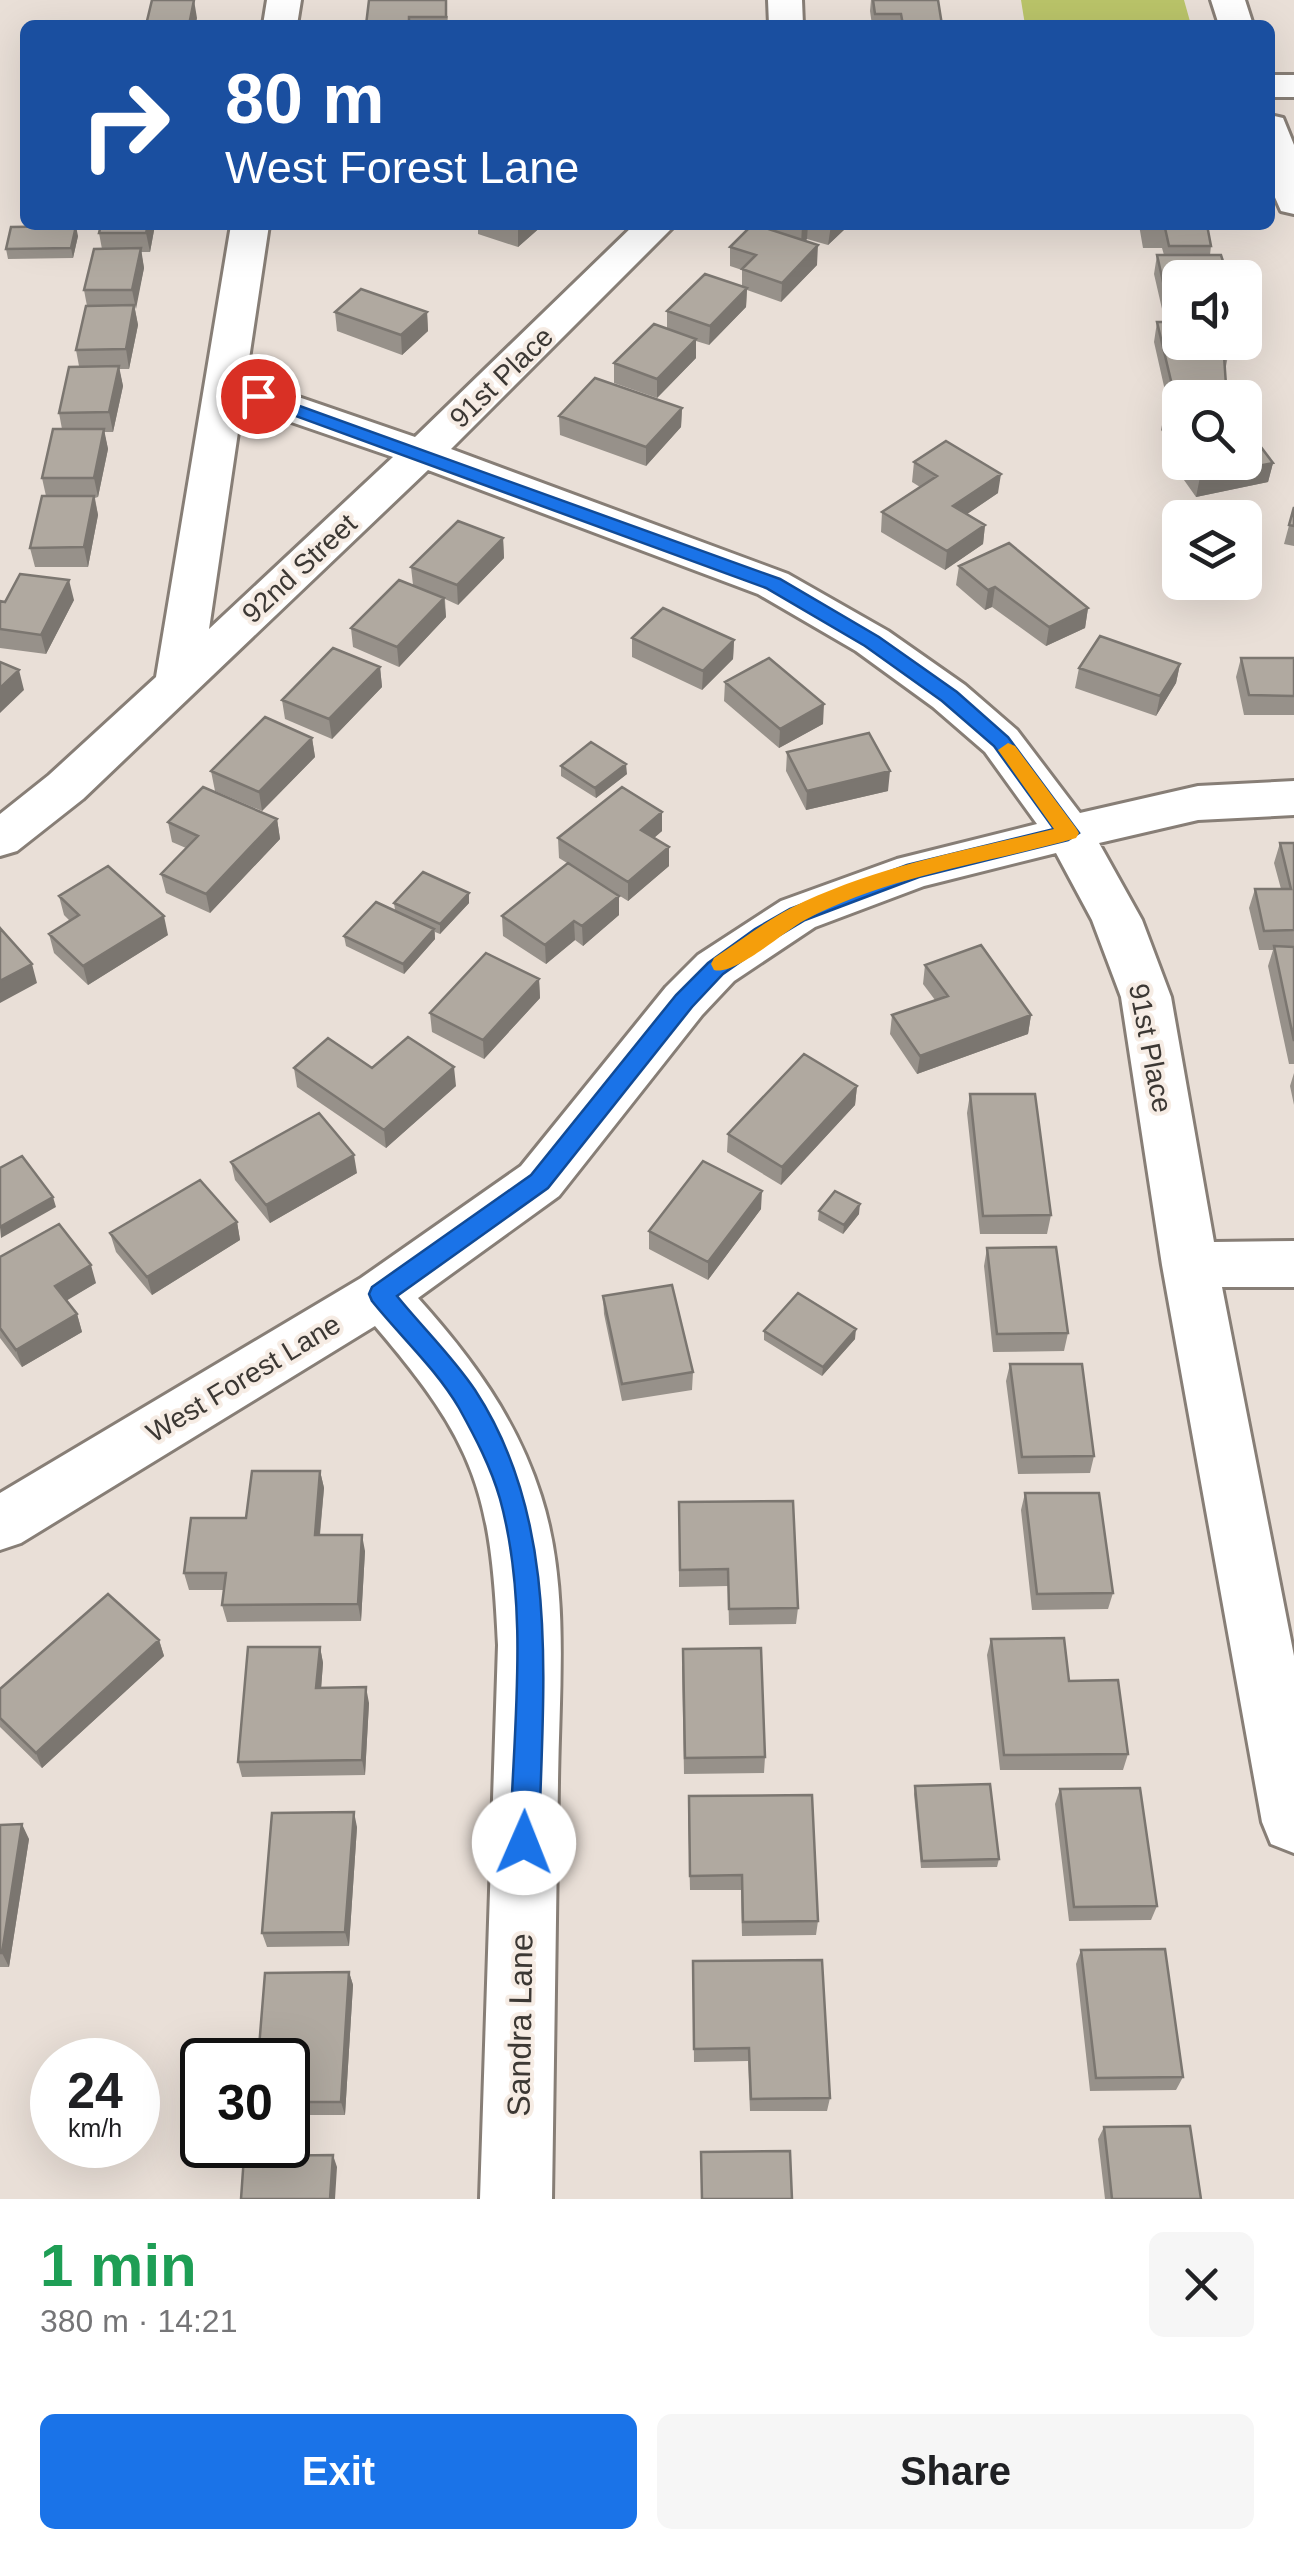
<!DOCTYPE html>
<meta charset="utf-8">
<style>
:root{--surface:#fff;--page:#f6f6f6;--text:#202124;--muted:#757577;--accent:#1a73e8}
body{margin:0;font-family:Arial,sans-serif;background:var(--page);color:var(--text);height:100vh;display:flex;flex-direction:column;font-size:38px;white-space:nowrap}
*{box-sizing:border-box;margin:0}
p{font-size:32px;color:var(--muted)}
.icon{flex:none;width:55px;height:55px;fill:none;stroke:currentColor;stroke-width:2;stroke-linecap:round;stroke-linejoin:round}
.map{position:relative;height:2199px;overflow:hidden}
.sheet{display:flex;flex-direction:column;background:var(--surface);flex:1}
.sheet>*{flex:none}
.hud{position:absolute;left:20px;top:20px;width:1255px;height:210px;border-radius:15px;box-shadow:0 10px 40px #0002;background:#1a4fa0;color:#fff;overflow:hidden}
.tools{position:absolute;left:1162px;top:260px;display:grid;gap:20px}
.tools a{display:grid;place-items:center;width:100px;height:100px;border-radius:15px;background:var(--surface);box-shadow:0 10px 40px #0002;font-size:50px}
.speed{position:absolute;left:30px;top:2038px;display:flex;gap:20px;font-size:50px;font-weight:700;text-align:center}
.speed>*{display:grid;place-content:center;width:130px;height:130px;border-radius:50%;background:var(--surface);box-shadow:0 10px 40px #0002;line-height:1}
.speed small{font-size:25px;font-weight:400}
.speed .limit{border:5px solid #111;border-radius:15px;background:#fff;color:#111}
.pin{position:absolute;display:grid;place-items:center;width:85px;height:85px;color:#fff;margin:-42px;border:5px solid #fff;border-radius:50%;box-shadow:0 2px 10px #0007}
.me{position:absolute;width:110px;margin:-55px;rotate:1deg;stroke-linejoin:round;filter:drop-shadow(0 0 8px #0008)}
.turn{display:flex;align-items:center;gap:35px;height:210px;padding:0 40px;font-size:45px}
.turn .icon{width:130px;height:130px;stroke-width:2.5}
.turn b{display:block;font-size:70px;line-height:85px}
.round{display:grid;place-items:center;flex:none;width:105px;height:105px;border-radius:15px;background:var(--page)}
.headline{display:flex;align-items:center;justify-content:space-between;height:170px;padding:0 40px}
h1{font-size:60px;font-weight:700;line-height:75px;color:#1e9e55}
.cta{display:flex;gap:20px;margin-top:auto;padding:20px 40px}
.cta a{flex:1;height:115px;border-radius:15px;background:var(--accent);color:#fff;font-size:40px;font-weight:700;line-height:115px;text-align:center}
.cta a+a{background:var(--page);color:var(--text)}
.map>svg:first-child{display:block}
.green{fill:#bac469}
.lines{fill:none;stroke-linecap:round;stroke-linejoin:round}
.minor-casing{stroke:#877e76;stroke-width:6}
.minor{fill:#fff;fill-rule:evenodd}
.wall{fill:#97918a}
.shaded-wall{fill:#7b7670}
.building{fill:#b0a9a0;stroke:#7b7670;stroke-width:2.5}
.route{fill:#1a73e8;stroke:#114b97;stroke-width:2.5}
.slow{fill:#f59e0b}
.labels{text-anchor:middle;stroke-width:8;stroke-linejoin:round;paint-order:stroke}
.street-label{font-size:28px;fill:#3c3834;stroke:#f6ece4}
.near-street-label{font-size:32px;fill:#3c3834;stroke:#f6ece4}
</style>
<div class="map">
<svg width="1294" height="2199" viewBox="0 0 1294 2199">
<rect width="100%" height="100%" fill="#e9dfd7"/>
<path class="green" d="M1021,0H1184L1191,25H1025Z"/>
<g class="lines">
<defs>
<path id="minor" d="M267,0H301L297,25H263Z
M768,0H802L803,25H769Z
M1211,0H1245L1253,25H1219Z
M1270,75H1294V97H1270Z
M1270,115L1283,118L1294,145V214L1281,211L1270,186Z
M231,225H269L246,379L415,437L634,225H675L451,449L788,574L888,631L965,685L1017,730L1080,813L1198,786L1294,781V815L1198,820L1099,843L1142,920L1171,997L1214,1242L1294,1241V1287H1222L1294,1656V1853L1271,1844L1262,1822L1162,1265L1121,997L1092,920L1056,853L924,886L815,927L734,981L702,1015L559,1196L418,1298C471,1357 517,1419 541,1496C570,1586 559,1689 558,1782C556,1921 554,2060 552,2199H480L498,1645C491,1492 476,1444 375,1326L21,1543L0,1550V1493L361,1278L521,1166L666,987L698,955L781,901L897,859L1037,824L985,752L933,707L856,651L758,594L428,470L83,799L17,851L0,856V814L49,775L156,677ZM242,405L393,457L209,629Z"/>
</defs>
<use href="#minor" class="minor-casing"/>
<use href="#minor" class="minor"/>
</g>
<path class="wall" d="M369,0L448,16L447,25H366Z
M871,0H938L942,25H872L870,11Z
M101,225H155L150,252H141L144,268L135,309L138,325L129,369H119L123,386L113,432H104L108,449L98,497L95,498L98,515L88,567H35L30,548L46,496L42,478L62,429L59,413L79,366L76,350L87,306L84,290L102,249L99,233Z
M478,225H543L518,247L478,234Z
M759,225H847L846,228L828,245L807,239L805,241L817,265L781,302L747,290L746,307L709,345L696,341V358L657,398L614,383V363L667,328V311L742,286V270L730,266V247Z
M1139,225H1207L1211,246L1210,255L1180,278V342L1230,346L1226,366V385L1224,398H1180V404H1168L1154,342L1157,322H1165L1154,274L1157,255H1164L1162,248H1143Z
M78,236L73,258L8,259L6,249Z
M335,312H427L428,331L402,355L337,331Z
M1180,407V462L1273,463L1268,482L1196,497L1167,456L1170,442L1161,430L1165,410Z
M682,408L681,427L646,466L560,435L559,416Z
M914,462L998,493L967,514L985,525L983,544L945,570L881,532L882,512L920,487L912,482Z
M1294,507V546L1284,544Z
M503,538L504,558L458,605L445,599L446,617L399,667L353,647L351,628L413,585L411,567Z
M959,566L1088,608L1085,628L1046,646L992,607L985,610L956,585Z
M74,600L46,654L0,648V601Z
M632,638L734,640L733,659L702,690L632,657Z
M1241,658H1294V715H1244L1236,677Z
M1180,664L1176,683L1156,716L1075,688L1079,668Z
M380,667L382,687L332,739L285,719L282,700Z
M725,682L823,724L779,748L724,701Z
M312,738L315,757L262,811L215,791L211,771Z
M787,752L888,791L806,810L786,771Z
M561,766L627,774L596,798L561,776Z
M662,812V831L654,838L669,847V866L628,901L559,858L558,838Z
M277,819L280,839L210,913L166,893L161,874L186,848L172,842L168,822Z
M1280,843H1294V1064H1289L1268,966L1273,950H1259L1249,908L1255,889H1281L1274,863Z
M469,893V903L440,934L435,932V939L404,974L346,946L344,936L395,910L394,903Z
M59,896L168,935L88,985L54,953L49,934L70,921L64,915Z
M619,915L583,946L575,940L546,964L503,936L502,916Z
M925,965L1031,1015L1028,1034L917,1074L890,1034L892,1015L935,1000L923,984Z
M539,979L540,998L484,1059L432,1032L430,1013Z
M294,1068H372L456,1086L386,1148L297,1087Z
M1294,1073V1105L1290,1086Z
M857,1086L855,1105L781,1185L727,1152L728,1134Z
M970,1094L1051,1215L1047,1234H980L967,1113Z
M231,1162L357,1173L270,1223L235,1180Z
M761,1209L708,1280L649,1249V1231Z
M819,1211L859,1214L843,1234L818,1220Z
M237,1222L240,1240L152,1295L116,1252L110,1233Z
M987,1248L1068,1333L1064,1351L993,1352L984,1266Z
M0,1257L96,1283L66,1300L77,1314L82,1332L22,1367L0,1338Z
M603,1296L693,1372L692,1390L622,1401L604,1314Z
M764,1331L855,1339L822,1376L764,1340Z
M1010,1364L1094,1456L1090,1473L1018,1474L1006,1381Z
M320,1471L324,1488L320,1535L365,1551L361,1621L227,1622L222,1605L224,1590H189L184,1573L246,1518Z
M1025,1493L1113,1593L1108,1609L1032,1610L1021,1510Z
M679,1502L798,1608L796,1624L729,1625L728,1586L679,1587Z
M991,1639L1069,1681L1128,1754L1123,1770H1000L987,1655Z
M159,1640L164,1656L42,1768L0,1727V1689Z
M320,1647L323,1663L321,1688L369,1703L365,1775L242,1777L238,1762Z
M682,1665L765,1757L764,1773L684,1774Z
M915,1786L999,1859L997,1867L921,1868L914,1794Z
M1060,1789L1157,1906L1151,1920L1069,1921L1055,1804Z
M688,1811L818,1921L816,1935L742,1936L741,1890H690Z
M0,1825L29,1839L9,1967H0Z
M357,1827L349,1946L267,1947L262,1933Z
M1081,1950L1183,2077L1176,2090L1090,2091L1076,1964Z
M693,1961L830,2098L827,2111H750L748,2061L694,2062Z
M349,1972L353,1985L345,2115H288V2060Z
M1104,2127L1201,2199H1105L1098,2139Z"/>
<path class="shaded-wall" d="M194,0L197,18L196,25H189Z
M148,225H155L150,252L146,233Z
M521,225H543L518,247V228Z
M802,225H808L807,239L801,245Z
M831,225H847L846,228L828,245Z
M76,226L78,236L73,258L71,248Z
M818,245L817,265L781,302L782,283Z
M141,248L144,268L136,309L132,290Z
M747,288L746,307L709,345L710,326Z
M134,305L138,325L129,369L126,349Z
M427,312L428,331L402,355L401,335Z
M696,339V358L657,398V379Z
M119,366L123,386L113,432L109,412Z
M682,408L681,427L646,466V447Z
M104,429L108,449L98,497L94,478Z
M1273,463L1268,482L1196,497L1200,477Z
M1001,474L998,493L951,525L953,506Z
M94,496L98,515L88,567L84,547Z
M985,525L983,544L945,570L947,551Z
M503,538L504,558L458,605L457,585Z
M69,580L74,600L46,654L41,635Z
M995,587L992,607L985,610L988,590Z
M444,598L446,617L399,667L397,647Z
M1088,608L1085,628L1046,646L1049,627Z
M734,640L733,659L702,690L703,671Z
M1180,664L1176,683L1156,716L1160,696Z
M380,667L382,687L332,739L329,719Z
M19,670L24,690L0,713V688Z
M824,704L823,724L779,748L780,729Z
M312,738L315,757L262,811L259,792Z
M626,764L627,774L596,798L595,788Z
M890,771L888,791L806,810L807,791Z
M662,812V831L641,849V830Z
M277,819L280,839L210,913L206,894Z
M669,847V866L628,901V882Z
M469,893V903L440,934V924Z
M619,896V915L583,946L582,926Z
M164,916L168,935L88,985L83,966Z
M574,921L575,940L546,964L545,945Z
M434,929L435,939L404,974L403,964Z
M32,964L37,983L0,1003V981Z
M539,979L540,998L484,1059L483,1040Z
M1031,1015L1028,1034L917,1074L920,1056Z
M454,1067L456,1086L386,1148L384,1130Z
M857,1086L855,1105L781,1185L782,1167Z
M354,1155L357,1173L270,1223L266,1205Z
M762,1191L761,1209L708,1280V1262Z
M53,1197L56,1207L1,1238L0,1227Z
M860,1204L859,1214L843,1234L844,1225Z
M237,1222L240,1240L152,1295L147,1277Z
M91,1265L96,1283L61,1304L55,1286Z
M77,1314L82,1332L22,1367L16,1350Z
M856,1329L855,1339L822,1376L823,1367Z
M320,1471L324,1488L318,1552L315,1535Z
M362,1535L365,1551L361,1621L358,1604Z
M159,1640L164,1656L42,1768L36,1753Z
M320,1647L323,1663L320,1703L316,1688Z
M366,1687L369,1703L365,1775L362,1760Z
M354,1812L357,1827L349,1946L345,1932Z
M22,1824L29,1839L9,1967L2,1953Z
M349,1972L353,1985L345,2115L341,2102Z
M333,2155L337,2167L335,2199H330Z"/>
<path class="building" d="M152,0H194L189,25H146Z
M369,0H446V17H409V25H366Z
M873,0H938L942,25H903L901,14H875Z
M101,225H148L146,233H99Z
M752,225H756L818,245L782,283L742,269L756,255L730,247Z
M1146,225H1207L1211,246H1169L1165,228H1147Z
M76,226L71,248L6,249L11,227Z
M141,248L132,290H84L94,249Z
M1157,255H1221L1228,277L1180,278V313H1170Z
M705,274L747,288L710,326L667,311Z
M361,289L427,312L401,335L335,312Z
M134,305L126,349L76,350L86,306Z
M1157,322H1180V342H1229L1230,346L1217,347L1219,356H1224L1226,385H1172Z
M654,324L696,339L657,379L614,363Z
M119,366L109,412L59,413L69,367Z
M595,378L682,408L646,447L559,416Z
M1180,407V431L1165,410Z
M1245,426L1273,463L1200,477L1189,462H1245Z
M53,429H104L94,478H42Z
M1180,434V449L1171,436Z
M946,441L1001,474L953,506L985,525L947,551L882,512L937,476L914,462Z
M42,496H94L84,547L30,548Z
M1294,507V526L1289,525Z
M458,521L503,538L457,585L411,567Z
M1009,543L1088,608L1049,627L995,587L988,590L959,566Z
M20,574L69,580L41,635L0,629V601L5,602Z
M399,580L444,598L397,647L351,628Z
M663,608L734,640L703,671L632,638Z
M1100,636L1180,664L1160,696L1079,668Z
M333,648L380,667L329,719L282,700Z
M769,658L824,704L780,729L725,682Z
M1241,658H1294V696L1249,695Z
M0,662L19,670L0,688Z
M265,717L312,738L259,792L211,771Z
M869,733L890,771L807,791L787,752Z
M591,742L626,764L595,788L561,766Z
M203,787L277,819L206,894L161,874L198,836L168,822Z
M622,787L662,812L641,830L669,847L628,882L558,838Z
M1280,843H1294V930L1264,931L1255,889H1291Z
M568,863L619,896L582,926L574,921L545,945L502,916Z
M108,866L164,916L83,966L49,934L79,915L59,896Z
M423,872L469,893L440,924L394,903Z
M376,902L434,929L403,964L344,936Z
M0,928L32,964L0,981Z
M981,945L1031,1015L920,1056L892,1015L948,996L925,965Z
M1274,946L1294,947V1041Z
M486,953L539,979L483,1040L430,1013Z
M408,1037L454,1067L384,1130L294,1068L328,1038L372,1068Z
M804,1054L857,1086L782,1167L728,1134Z
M970,1094H1035L1051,1215L983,1216Z
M319,1113L354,1155L266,1205L231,1162Z
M22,1156L53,1197L0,1227V1168Z
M703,1161L762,1191L708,1262L649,1231Z
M200,1180L237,1222L147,1277L110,1233Z
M835,1191L860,1204L844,1225L819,1211Z
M59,1224L91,1265L55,1286L77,1314L16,1350L0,1328V1257Z
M1056,1247L1068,1333L997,1334L987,1248Z
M672,1285L693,1372L622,1384L603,1296Z
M798,1293L856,1329L823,1367L764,1331Z
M1010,1364H1082L1094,1456L1022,1457Z
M252,1471H320L315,1535H362L358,1604L222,1605L226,1573H184L191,1518H246Z
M1025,1493H1099L1113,1593L1037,1594Z
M793,1501L798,1608L729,1609L728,1569L680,1570L679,1502Z
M108,1594L159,1640L36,1753L0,1718V1689Z
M1064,1638L1069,1681L1118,1680L1128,1754L1004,1755L991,1639Z
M248,1647H320L316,1688L366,1687L362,1760L238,1762Z
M761,1648L765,1757L685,1758L683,1649Z
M990,1784L999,1859L922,1861L915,1786Z
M1140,1788L1157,1906L1074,1907L1060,1789Z
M812,1795L818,1921L743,1922L742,1875L690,1876L689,1796Z
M354,1812L345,1932L262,1933L272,1813Z
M22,1824L2,1953H0V1825Z
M1165,1949L1183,2077L1096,2078L1081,1950Z
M822,1960L830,2098L751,2099L749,2048L694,2049L693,1961Z
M349,1972L341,2102H288V2060H258L265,1973Z
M1190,2126L1201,2199H1112L1104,2127Z
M790,2151L792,2199H702L701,2152Z
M333,2155L330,2199H241L244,2156Z"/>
<path class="route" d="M258,391L780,579L879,637L957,692L1008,737L1079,833L1068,840L919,877L805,920L770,941L723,974L692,1007L548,1188L397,1296C422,1327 453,1357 475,1390C563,1524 542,1690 539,1843L534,1852L524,1856L515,1852L510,1843C513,1731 530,1608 500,1499C491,1467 475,1437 459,1408C437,1370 400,1336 372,1301L369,1294L372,1287L531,1175L676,995L708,963L755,929L790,909L907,865L1054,829L994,746L942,701L865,646L766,588L252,400V393Z"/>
<path class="slow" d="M1008,743L1015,746L1076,828L1079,833L1076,838C986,864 889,875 805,920C784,931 735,976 714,970L711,964L714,958C739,942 764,922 791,908C872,867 967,850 1054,829L998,750Z"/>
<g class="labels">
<g class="street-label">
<text transform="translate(501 377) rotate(-44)" y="10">91st Place</text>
<text transform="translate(299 568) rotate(-43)" y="10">92nd Street</text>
<text transform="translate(1151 1048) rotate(79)" y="10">91st Place</text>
<text transform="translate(243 1378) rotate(-31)" y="10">West Forest Lane</text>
</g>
<g class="near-street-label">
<text transform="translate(520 2025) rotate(-89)" y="11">Sandra Lane</text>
</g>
</g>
</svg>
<div class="tools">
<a><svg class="icon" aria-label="sound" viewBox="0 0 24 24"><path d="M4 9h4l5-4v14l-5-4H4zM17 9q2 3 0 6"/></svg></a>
<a><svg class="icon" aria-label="search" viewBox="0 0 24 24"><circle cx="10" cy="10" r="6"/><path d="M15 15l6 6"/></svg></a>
<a><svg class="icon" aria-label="layers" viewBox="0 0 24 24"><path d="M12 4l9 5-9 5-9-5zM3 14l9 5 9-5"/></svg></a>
</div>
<div class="speed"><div>24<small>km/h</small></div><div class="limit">30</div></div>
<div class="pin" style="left:258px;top:396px;background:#d93025"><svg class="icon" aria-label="arrive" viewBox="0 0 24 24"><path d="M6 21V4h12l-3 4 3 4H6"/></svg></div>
<svg class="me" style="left:524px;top:1843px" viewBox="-20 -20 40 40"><circle r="19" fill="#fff"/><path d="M0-13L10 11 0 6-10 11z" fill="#1a73e8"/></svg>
<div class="hud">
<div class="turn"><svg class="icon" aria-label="right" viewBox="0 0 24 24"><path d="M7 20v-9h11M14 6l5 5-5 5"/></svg><div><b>80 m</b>West Forest Lane</div></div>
</div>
</div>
<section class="sheet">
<div class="headline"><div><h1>1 min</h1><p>380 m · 14:21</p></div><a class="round"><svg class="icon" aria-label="close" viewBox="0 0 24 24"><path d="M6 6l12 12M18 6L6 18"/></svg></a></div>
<div class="cta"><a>Exit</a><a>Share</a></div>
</section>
